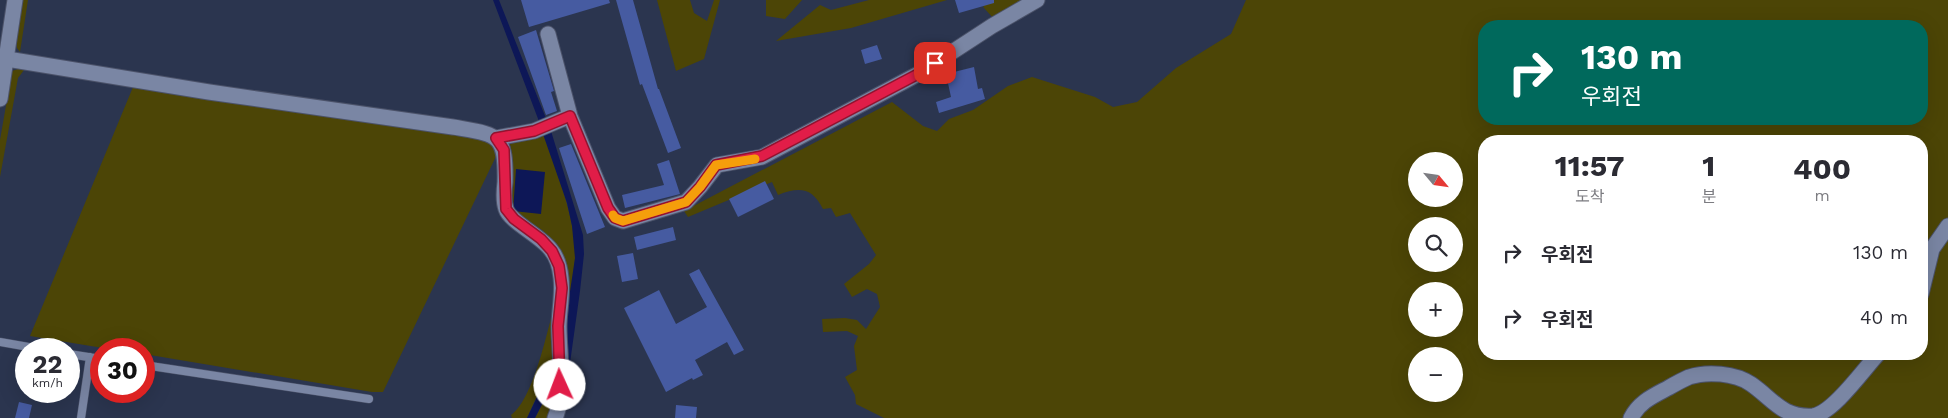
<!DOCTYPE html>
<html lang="ko">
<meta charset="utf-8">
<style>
:root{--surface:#fff;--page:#f7f7f7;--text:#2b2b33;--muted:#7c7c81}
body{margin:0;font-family:"Work Sans","Noto Sans KR",sans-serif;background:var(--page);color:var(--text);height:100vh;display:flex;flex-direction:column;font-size:19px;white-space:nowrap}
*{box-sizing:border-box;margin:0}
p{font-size:16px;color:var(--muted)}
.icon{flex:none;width:28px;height:28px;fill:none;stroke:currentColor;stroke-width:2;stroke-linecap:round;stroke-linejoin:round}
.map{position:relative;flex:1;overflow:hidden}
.sheet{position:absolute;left:1478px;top:135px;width:450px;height:225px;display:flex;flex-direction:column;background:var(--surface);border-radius:20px;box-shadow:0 5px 20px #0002}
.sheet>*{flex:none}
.banner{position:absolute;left:1478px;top:20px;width:450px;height:105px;border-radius:20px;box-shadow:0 5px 20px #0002;background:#00695c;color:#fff;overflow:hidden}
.needle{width:32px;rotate:119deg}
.tools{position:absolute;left:1408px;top:152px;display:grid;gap:10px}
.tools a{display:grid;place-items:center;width:55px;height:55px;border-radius:50%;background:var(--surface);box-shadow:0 5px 20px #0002;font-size:25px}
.speed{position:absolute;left:15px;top:338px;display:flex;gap:10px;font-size:25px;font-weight:700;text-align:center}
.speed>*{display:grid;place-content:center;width:65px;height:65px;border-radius:50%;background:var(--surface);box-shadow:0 5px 20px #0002;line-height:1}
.speed small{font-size:12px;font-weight:400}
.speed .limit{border:8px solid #d22;background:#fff;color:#111}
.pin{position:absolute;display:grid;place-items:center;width:42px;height:42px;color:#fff;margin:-21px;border-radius:10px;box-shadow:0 2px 8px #0006}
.me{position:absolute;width:55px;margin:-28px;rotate:358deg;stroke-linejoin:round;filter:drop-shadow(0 0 4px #0008)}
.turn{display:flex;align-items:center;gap:18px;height:105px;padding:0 20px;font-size:22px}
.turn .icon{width:65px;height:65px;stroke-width:2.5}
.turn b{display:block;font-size:35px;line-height:42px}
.eta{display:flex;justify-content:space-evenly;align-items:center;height:85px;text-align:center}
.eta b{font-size:30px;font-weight:700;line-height:35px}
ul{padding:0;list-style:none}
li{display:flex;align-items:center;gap:15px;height:65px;padding:0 20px}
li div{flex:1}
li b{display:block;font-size:19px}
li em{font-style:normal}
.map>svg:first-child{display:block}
.green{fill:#4c4506;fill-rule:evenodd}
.water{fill:#0d1757}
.building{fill:#465ba1}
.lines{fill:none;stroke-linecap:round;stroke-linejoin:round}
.lane-casing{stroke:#4b5269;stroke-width:9}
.street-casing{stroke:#4b5269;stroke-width:17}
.secondary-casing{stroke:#4b5269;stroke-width:17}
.lane{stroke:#7a86a4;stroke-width:8}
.street{stroke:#7a86a4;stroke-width:15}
.secondary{stroke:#7a86a4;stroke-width:15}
.route-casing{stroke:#92132f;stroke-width:12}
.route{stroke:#e11d48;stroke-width:9}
.slow{stroke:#f59e0b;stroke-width:9}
</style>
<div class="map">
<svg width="1948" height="418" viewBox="0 0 1948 418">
<rect width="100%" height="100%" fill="#2b354f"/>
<path class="green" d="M22,0H28L20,52L17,48L16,43Z
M657,0H690L694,13L707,21L714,0H720L704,59L676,71Z
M766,0H802L785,19L766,16Z
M869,0H947L851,28L776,41L820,5L831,10Z
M981,0H1028L994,19L984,8Z
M1246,0H1948V221L1921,284V141H1484V354H1874L1813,414L1771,399L1705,371L1628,418H884L856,404L855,395L845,377L857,370L854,346L858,336L847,331L823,332L822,319L845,318L857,320L866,329L880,307L877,294L867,289L852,297L844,284L869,264L876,255L850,213L836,217L831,208L823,209C812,187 799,187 778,195L772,182L688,217L684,211L892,102L923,126L937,131L949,119L973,110L1008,86L1032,77L1095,97L1113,107L1137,102L1176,68L1231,34ZM1484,26H1921V119H1484ZM1416,161H1454V199H1416ZM1416,226H1454V264H1416ZM1416,291H1454V329H1416ZM1416,356H1454V394H1416Z
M27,66L18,78L0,177V140L12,71Z
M133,87L481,135L500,148L383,392H372L144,354V349H109L30,336Z
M543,134C555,167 578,225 575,259C573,282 568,305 564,327L560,254L550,238L542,230L510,209L512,153L510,144Z
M1948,231V418H1818L1882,354H1921V304L1930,268Z
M559,289L555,356L527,418H512L511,415C536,397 549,320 559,289Z
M556,377L552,418H535Z
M1690,380L1738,381L1794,418H1640V409Z"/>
<path class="water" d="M493,0H499L547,121L540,124Z
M551,131L583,235L584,254L580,291L570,363L567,368L556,377L535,418H527L562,345L575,258L572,226L567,203L543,134Z
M516,169L545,172L541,214L513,211Z"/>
<path class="building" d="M521,0H609L610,3L529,27Z
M616,0H633L658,89H659L681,148L668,153L642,84L640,85Z
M955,0H994V3L959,13Z
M536,30L554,91L551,92L557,111L546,115L518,37Z
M877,45L882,59L865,64L861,50Z
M974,67L978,89L982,88L985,99L939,113L936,102L951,97L946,74Z
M571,144L605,227L587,234L559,148Z
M669,160L680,194L625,208L622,195L664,185L657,164Z
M765,181L774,199L738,217L729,199Z
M673,227L676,240L637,250L634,237Z
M633,253L638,279L622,282L617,256Z
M699,269L744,350L734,355L727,342L695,360L703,375L693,380L692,378L666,392L624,308L659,290L676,324L707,307L689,274Z
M19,402L32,405L29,418H15Z
M676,405L697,407L696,418H675Z"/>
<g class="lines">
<defs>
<path id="lane" d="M0,342L40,349
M69,354L101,359
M144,365L369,399
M81,418L90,357"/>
<path id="street" d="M548,34L570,116L608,208L615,218L623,221L686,202L700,187L717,165L762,157L920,73L992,26L1037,0
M7,59L209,92L453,127C498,135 506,133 505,182C504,190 503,201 506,209C510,222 541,236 551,250C557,257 560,268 561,278C563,295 559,311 559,327C559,354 566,394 555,418
M496,138L534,131L570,116
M1921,294L1932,249L1948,226
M1631,418C1639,402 1653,396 1668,388C1675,384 1682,380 1689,377C1707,371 1735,373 1751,384C1773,399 1782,418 1813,416C1833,413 1864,369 1878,354"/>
<path id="secondary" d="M0,99L15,0"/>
</defs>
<use href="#lane" class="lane-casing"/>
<use href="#street" class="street-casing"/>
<use href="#secondary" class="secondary-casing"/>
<use href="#lane" class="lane"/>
<use href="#street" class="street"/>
<use href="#secondary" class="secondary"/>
</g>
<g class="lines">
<defs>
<path id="route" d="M560,385L558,326L562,288L559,266L552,251L541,239L514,219L506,209L504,150L496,138L534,131L570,116L608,208L615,218L623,221L686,202L700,187L716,165L762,156L920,73L935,63"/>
</defs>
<use href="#route" class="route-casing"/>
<use href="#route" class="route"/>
<path class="slow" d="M613,215L615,218L623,221L686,202L700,187L716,165L755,159"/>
</g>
</svg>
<div class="tools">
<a><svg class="needle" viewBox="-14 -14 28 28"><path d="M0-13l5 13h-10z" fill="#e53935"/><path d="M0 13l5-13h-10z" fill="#7c7c81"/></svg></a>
<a><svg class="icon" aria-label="search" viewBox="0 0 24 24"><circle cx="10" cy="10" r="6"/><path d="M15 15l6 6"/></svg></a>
<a>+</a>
<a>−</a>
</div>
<div class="speed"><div>22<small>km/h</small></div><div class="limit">30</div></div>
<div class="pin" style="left:935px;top:63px;background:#d93025"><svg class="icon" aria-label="arrive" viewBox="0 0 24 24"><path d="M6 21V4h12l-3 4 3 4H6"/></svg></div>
<svg class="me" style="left:560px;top:385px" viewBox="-20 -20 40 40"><circle r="19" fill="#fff"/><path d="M0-13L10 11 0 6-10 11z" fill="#e11d48"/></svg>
<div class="banner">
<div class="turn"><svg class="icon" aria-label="right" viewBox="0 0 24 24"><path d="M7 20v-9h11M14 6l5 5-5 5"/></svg><div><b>130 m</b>우회전</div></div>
</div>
<section class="sheet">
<div class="eta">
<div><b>11:57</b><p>도착</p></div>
<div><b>1</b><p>분</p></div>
<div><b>400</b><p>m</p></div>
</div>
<ul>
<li><svg class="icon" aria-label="right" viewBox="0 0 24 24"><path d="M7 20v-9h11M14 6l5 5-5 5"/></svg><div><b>우회전</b></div><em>130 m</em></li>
<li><svg class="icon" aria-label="right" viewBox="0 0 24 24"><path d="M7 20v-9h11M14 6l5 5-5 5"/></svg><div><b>우회전</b></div><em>40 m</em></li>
</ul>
</section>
</div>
